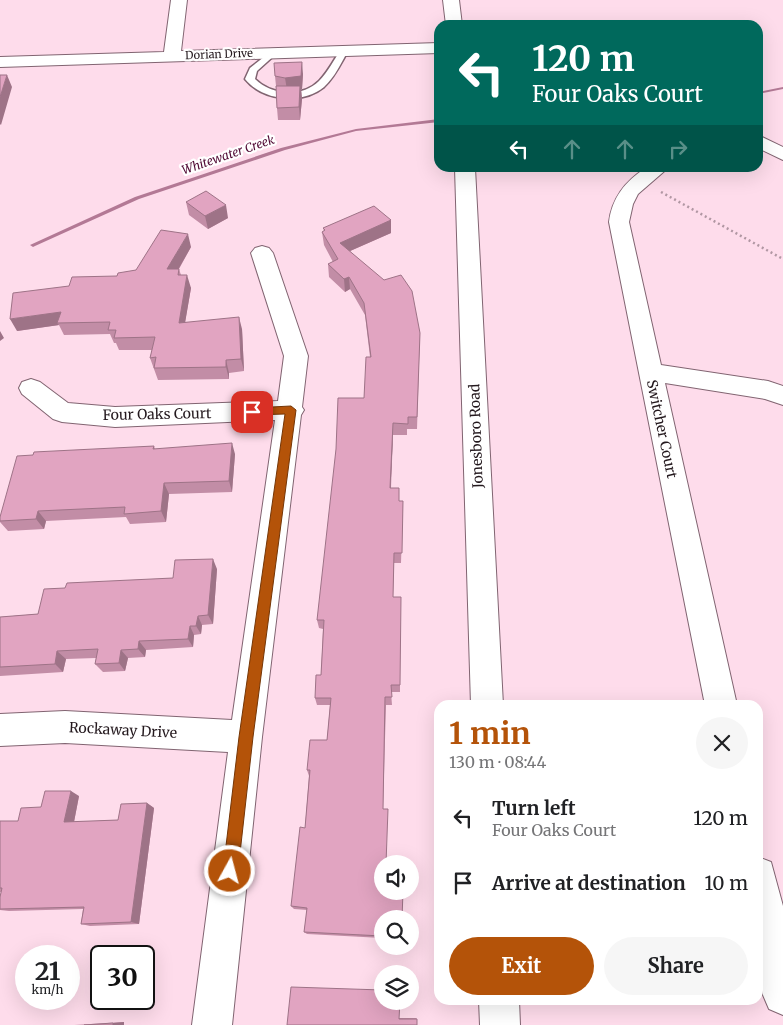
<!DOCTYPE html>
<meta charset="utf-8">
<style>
:root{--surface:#fff;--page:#f6f6f6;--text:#202124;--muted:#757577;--accent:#b45309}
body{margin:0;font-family:Merriweather,serif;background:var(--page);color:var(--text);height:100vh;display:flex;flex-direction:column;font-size:19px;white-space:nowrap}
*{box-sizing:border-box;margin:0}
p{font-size:16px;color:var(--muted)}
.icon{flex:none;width:28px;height:28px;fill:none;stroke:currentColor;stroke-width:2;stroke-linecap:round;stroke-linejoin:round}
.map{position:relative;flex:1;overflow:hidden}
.side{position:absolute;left:434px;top:700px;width:329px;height:305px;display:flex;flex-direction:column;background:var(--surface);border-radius:15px;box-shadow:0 5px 20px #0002}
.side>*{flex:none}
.guide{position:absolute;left:434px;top:20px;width:329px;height:152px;border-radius:15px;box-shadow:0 5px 20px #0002;background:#00695c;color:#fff;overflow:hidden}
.controls{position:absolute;left:374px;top:855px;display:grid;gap:10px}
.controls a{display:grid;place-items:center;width:45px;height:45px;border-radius:50%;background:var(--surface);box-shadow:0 5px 20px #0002;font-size:25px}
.speed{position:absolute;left:15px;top:945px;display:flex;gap:10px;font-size:25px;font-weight:700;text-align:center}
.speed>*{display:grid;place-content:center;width:65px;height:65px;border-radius:50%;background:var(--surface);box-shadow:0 5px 20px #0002;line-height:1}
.speed small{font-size:12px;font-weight:400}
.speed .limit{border:2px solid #111;border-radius:8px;background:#fff;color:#111}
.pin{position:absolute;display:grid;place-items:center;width:42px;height:42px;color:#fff;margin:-21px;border-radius:10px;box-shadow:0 2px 8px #0006}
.me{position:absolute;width:55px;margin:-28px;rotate:7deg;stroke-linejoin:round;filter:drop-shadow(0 0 4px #0008)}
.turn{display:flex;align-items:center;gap:18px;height:105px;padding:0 15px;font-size:22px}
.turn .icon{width:65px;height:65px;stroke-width:2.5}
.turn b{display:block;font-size:35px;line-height:42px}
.lanes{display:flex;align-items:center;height:48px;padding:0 15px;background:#0003;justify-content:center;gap:25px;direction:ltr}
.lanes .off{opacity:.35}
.round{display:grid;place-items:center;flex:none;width:52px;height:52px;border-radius:26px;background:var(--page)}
.summary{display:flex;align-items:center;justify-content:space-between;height:85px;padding:0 15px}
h1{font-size:30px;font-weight:700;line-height:38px;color:var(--accent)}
.cta{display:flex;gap:10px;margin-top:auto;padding:10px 15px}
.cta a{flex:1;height:58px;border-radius:30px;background:var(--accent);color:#fff;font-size:20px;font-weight:700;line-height:58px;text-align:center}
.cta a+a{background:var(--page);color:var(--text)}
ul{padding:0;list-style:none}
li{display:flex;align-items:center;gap:15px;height:65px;padding:0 15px}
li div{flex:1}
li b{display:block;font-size:19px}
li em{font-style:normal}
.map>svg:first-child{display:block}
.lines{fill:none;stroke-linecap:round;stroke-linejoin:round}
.stream{fill:#b37995;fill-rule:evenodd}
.service-casing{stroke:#816471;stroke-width:3}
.minor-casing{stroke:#816471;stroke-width:2}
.path{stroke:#b197a3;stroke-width:2.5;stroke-dasharray:2 3;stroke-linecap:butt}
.service{fill:#fff;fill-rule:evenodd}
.minor{fill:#fff;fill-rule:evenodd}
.wall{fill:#c28da6}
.shaded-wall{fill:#9e7387}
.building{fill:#e1a4c1;stroke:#9e7387}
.route{fill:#b45309;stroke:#753606}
.labels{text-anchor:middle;stroke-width:4.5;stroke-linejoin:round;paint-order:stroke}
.far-street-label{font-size:11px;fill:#24191e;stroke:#fff}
.far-water-label{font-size:12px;font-style:italic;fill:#4f0833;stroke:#fff}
.street-label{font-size:14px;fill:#24191e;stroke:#fff}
</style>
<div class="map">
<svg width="783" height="1025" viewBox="0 0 783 1025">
<rect width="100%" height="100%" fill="#fedceb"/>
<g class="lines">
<path class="stream" d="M783,87V89L758,94V92Z
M439,119V122L356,131L285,150L139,199L35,246L33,247L30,245L135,197L281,148L356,129Z"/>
<defs>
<path id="service" d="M341,49L348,51C341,63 335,77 324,87C302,105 263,101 245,79L250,68L273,50L277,53L257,71L255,79C271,95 302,98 319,81C328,72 334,60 341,49Z"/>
<path id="minor" d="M171,0H187L181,51L439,43V53L0,67V57L164,52Z
M443,0H459L462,25H446Z
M758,135L783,147V160L758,148Z
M455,168H475L503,705H471Z
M646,168H668L638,194L633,204L629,222L661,365L768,381L783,386V405L765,399L665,383L737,705H705L609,222C612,198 625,181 646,168Z
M262,246L269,248L273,253L308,356L302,407L304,410L301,415L262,737L232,1025H192L228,752L65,743L0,746V714L65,711L232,720L275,420L115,427L62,422L53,419L22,394L19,388L22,382L31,379L40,382L68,403L115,407L278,401L284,356L251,253L255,248Z
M758,857L771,862L783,906V1015L769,1009L763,995L758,965Z
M479,1000H519L520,1025H480Z"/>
</defs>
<use href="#service" class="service-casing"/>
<use href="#minor" class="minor-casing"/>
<path class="path" d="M661,192L783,259"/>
<use href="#service" class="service"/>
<use href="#minor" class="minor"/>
</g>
<path class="wall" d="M303,74L302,89H301L302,99L300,120H278L277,108L276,86L275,76Z
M186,202L228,218L208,229L189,215Z
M391,220V233L350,251L420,333L417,429H407V435H393L391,488L399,501H403L401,563H394L393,597L400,685V692H391L392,705H386L383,809L382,938L307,934L304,932L307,910L294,909L291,906L305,828L309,776L307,770L327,740L330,705H317L315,698L321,675L323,629L319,628L317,620L364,398L370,357L365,315L350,289L345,292L329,277L328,264L333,262L324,245L322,232L324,231L323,228Z
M191,247L179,269L181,275L191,288L185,322L242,329L244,371L229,373V379L158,380L150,358L152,350H119L116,343H114L110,334L64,335L59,325L17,331L69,286L117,276L136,270Z
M154,446L155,449L235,454L232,492L169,494L166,522L130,524L126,517L46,521L44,529L8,531L0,522V517L33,455Z
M217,569L213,624L202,625L201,634L194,635L193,647L146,650L145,657L128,658L125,671L103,672L95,664L96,658L66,659L63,672L0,676V617L38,614L65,588L173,578Z
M79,796L74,822L118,820L147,803L154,808L139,924L90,926L81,924L83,909L9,911L0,910V897L1,892H0V821H18L41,807Z
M399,1018H416L417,1019L287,1025Z
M124,1022V1025H74Z"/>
<path class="shaded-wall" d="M302,62L303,74L302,89H301L302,99L300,120L299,107L287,90L285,78Z
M7,75L12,87L1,125L0,124V97Z
M226,205L228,218L208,229L205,216Z
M391,220V233L341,255L340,243Z
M188,234L191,247L171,282L167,269Z
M187,275L191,288L183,335L179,323Z
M349,277L350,289L345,292L344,279Z
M61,312L57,323L59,325L17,331L10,319Z
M239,317L242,329L244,371L241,359Z
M0,331L4,338L0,341Z
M226,360L229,373V379L226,367Z
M393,423V435L390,499V488Z
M232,443L235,454L232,492L229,481Z
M164,483L169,494L166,522L161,511Z
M38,511L46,521L44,529L36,519Z
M213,559L217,569L213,624L208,615Z
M198,616L202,625L201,634L196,626Z
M190,626L194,635L193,647L188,639Z
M139,641L146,650L145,657L138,649Z
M121,650L128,658L125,671L119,663Z
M57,651L66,659L63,672L55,664Z
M71,791L79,796L73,827L64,822Z
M147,803L154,808L139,924L131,922Z
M124,1022V1025H113V1023Z"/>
<path class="building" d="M302,62L301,76L285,78L275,76L274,63Z
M0,75H7L0,97Z
M276,86H300L299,107L277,108Z
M206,191L226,205L205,216L186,202Z
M374,206L391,220L340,243L384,280L401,275L412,291L420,333L417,417H408V424L393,423L390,488H399V501H403L402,553H394L393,597H401L400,685H391L392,697H385L383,809H388L386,864H382V891H403L402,919H382V936L304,932L307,908L291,906L300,827L305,828L310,770H307L310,740H327L331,698H315L316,675H321L324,620H317L336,449L338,398H364L366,357H371L364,303L349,277L344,279L328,264L338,259L322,232L325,230L323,228Z
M161,230L188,234L167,269H179L178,275H187L179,323L239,317L241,359L226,360V367L154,368L156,357L150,358L155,337L114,338L116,330H108L110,322L57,323L61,312L10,319L13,293L69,286L72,277L117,276L118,273L136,270Z
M232,443L229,481L164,483L161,511L124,514L125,507L38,511L36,519L0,521V517L17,456L33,455L34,452L154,446L153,449Z
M213,559L208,615L198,616L196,626H190L188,639L139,641L138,649L121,650L119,663L95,664L98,649L57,651L55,664L0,667V617L38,614L44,589L65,588L67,583L173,578L175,560Z
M45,791H71L64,822L118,820L121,804L147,803L131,922L81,924L84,907L0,909V897L2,888H0V821H18L21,808L41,807Z
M291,987L382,990V1001H400L399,1019H417V1025H287Z
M113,1023V1025H84Z"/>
<path class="route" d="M291,406L296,410L253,737L238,871L235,877L230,879L225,877L223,871L239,737L285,414L252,415L246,412L252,408Z"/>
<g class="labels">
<g class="far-street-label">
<text transform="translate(219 54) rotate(-2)" y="4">Dorian Drive</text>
</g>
<g class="far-water-label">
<text transform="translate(228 155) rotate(-19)" y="4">Whitewater Creek</text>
</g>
<g class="street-label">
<text transform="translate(157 414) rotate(-1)" y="5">Four Oaks Court</text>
<text transform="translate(662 429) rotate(78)" y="5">Switcher Court</text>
<text transform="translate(476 436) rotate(-92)" y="5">Jonesboro Road</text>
<text transform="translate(123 730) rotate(3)" y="5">Rockaway Drive</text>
</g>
</g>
</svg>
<div class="controls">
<a><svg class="icon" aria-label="sound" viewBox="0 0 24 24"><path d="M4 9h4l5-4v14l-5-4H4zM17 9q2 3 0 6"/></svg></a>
<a><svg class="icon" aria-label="search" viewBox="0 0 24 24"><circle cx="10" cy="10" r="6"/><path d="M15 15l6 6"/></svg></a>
<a><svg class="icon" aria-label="layers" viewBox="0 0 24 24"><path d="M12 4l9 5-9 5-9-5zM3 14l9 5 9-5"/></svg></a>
</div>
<div class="speed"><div>21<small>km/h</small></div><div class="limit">30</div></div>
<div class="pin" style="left:252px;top:412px;background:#d93025"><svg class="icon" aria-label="arrive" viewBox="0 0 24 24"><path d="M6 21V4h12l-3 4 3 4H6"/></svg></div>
<svg class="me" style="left:230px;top:871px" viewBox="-20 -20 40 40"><circle r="17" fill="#b45309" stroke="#fff" stroke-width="3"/><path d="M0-11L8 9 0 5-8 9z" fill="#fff"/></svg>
<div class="guide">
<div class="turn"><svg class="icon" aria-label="left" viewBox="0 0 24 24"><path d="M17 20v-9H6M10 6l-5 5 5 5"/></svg><div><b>120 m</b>Four Oaks Court</div></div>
<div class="lanes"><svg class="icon" aria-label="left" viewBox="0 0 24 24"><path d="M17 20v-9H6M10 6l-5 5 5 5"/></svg><svg class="icon off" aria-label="ahead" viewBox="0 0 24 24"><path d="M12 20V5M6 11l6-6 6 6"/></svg><svg class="icon off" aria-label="ahead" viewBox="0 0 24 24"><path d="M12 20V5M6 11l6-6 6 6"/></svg><svg class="icon off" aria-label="right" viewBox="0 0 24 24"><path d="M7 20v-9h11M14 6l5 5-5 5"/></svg></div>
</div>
<section class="side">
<div class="summary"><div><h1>1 min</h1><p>130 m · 08:44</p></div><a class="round"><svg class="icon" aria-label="close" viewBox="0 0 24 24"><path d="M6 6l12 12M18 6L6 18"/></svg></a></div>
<ul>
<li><svg class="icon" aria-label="left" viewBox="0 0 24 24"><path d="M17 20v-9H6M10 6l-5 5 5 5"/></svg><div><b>Turn left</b><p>Four Oaks Court</p></div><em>120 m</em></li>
<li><svg class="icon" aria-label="arrive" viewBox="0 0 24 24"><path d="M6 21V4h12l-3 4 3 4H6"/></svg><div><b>Arrive at destination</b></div><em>10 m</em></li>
</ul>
<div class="cta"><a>Exit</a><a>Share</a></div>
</section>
</div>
